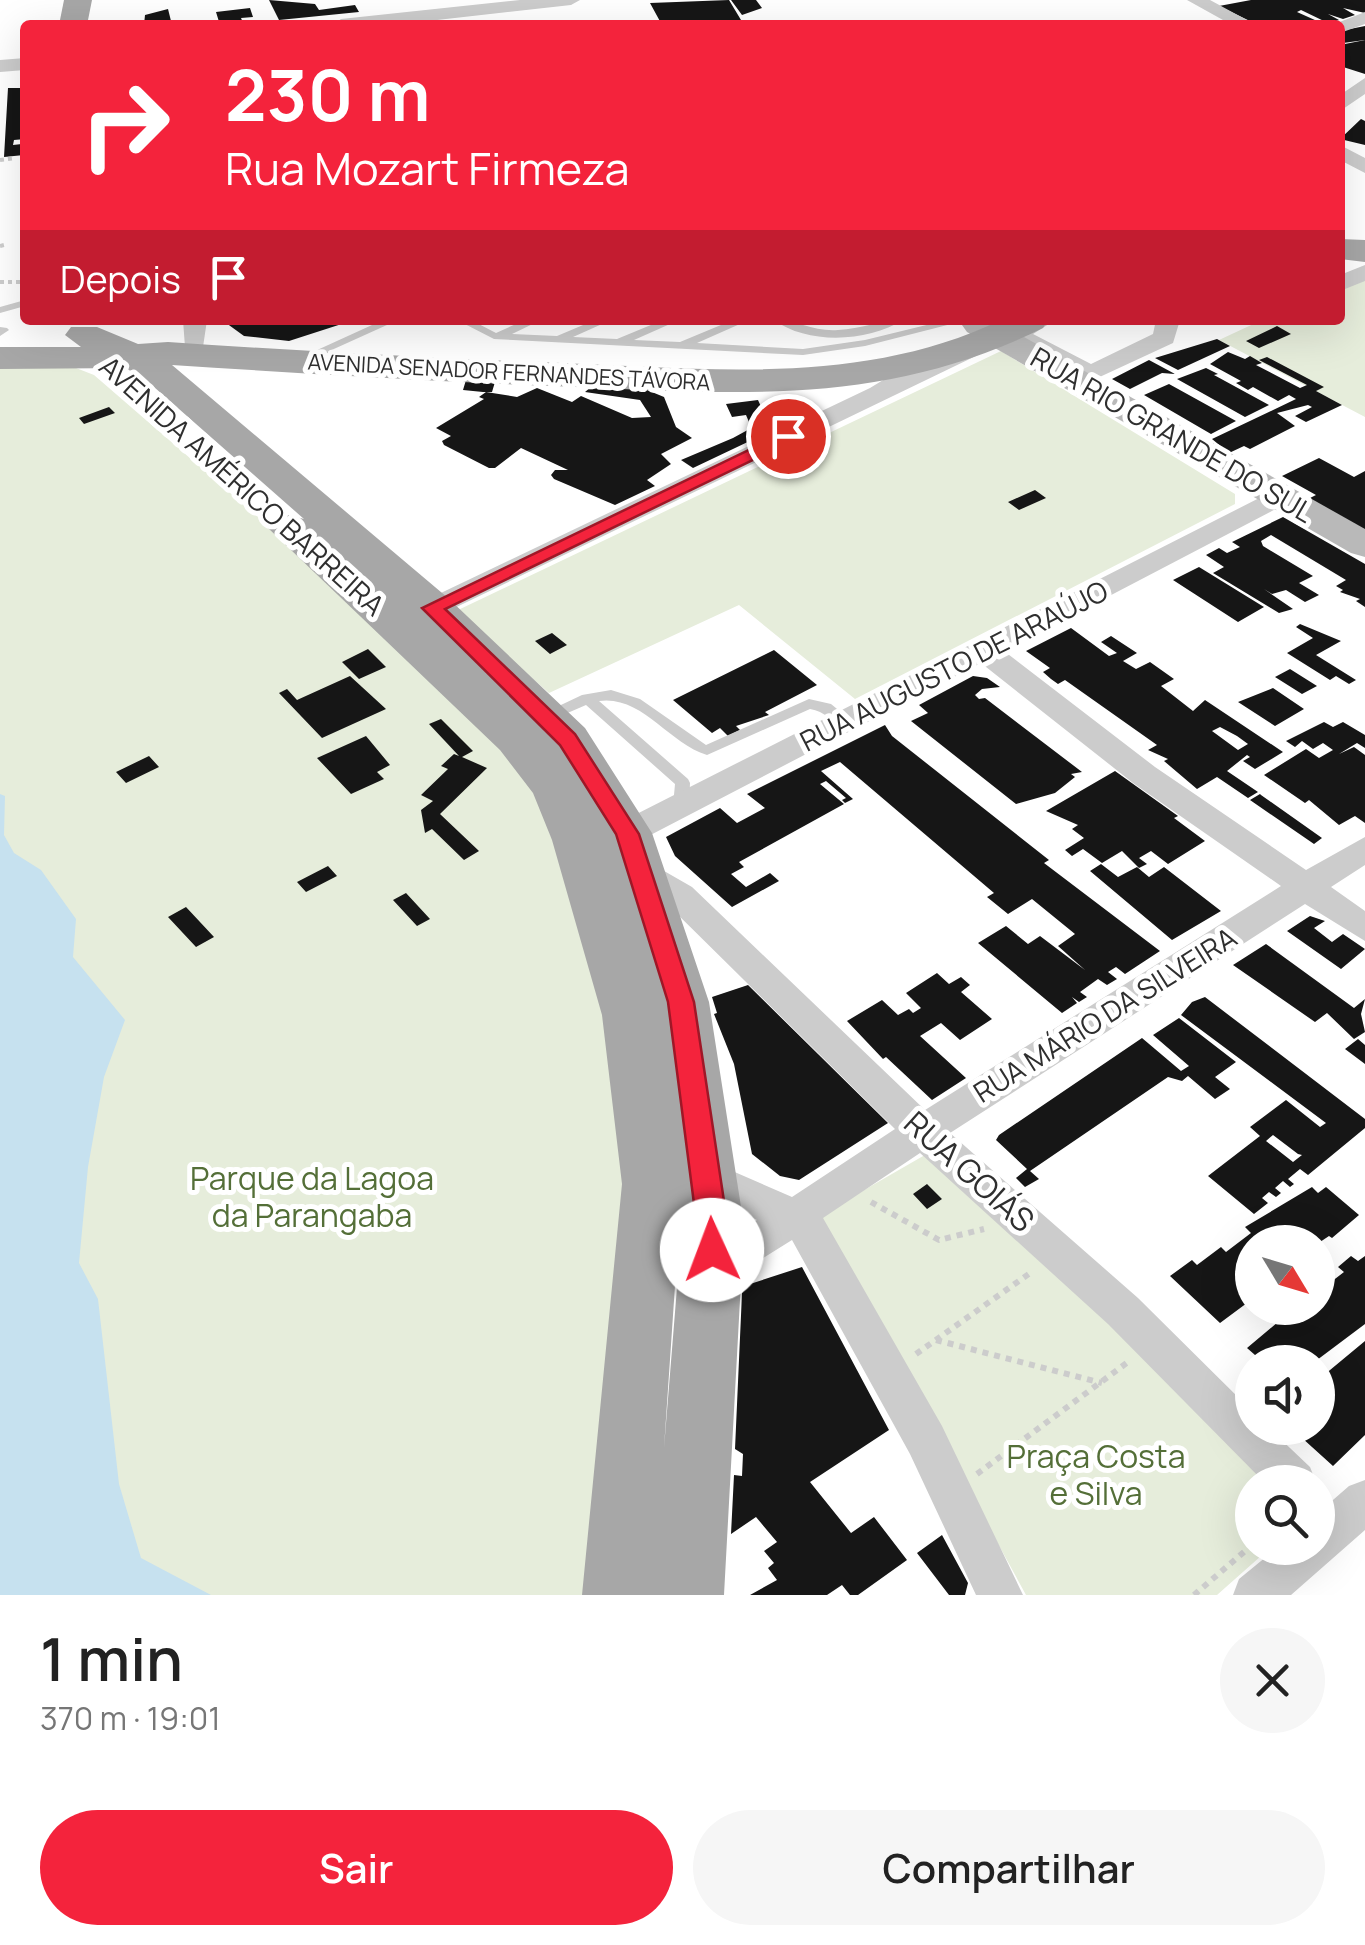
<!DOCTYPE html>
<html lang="pt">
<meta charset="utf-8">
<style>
:root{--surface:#fff;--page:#f6f6f6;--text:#222;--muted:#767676;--accent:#f4233c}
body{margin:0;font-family:Manrope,sans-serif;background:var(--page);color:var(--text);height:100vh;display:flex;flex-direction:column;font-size:38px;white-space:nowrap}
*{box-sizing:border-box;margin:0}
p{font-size:32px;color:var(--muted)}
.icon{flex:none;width:55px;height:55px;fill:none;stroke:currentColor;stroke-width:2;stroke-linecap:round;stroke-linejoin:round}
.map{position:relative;height:1595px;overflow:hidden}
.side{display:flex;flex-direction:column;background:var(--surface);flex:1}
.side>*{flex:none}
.hud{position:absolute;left:20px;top:20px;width:1325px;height:305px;border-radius:10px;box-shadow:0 10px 40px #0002;background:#f4233c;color:#fff;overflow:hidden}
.needle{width:65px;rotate:128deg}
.fabs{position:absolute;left:1235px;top:1225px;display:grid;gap:20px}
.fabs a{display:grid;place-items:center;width:100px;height:100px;border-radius:50%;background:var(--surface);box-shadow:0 10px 40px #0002;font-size:50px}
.pin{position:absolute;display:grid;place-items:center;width:85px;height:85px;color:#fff;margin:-42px;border:5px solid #fff;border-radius:50%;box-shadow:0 2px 10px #0007}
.me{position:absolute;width:110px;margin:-55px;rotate:358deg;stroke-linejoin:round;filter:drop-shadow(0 0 8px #0008)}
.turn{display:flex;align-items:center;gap:35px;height:210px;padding:0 40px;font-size:45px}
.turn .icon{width:130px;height:130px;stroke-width:2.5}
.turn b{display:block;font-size:70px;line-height:85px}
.then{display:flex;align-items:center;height:95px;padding:0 40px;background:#0003;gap:20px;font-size:38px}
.round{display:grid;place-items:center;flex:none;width:105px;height:105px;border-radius:52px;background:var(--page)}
.head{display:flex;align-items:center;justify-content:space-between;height:170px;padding:0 40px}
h1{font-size:60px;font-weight:600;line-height:75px}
.action{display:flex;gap:20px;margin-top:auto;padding:20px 40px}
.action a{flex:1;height:115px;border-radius:60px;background:var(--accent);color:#fff;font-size:40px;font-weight:600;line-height:115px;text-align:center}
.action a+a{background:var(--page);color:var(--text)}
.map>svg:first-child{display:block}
.green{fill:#e6eddb}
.water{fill:#c6e1ef}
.building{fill:#161616;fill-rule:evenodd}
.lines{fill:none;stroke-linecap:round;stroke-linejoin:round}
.path-far1{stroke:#ccc;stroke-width:4;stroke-dasharray:4 4;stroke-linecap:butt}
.path{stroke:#ccc;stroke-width:6;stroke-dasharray:6 6;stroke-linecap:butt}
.lane{fill:#ccc;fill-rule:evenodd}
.street{fill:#ccc;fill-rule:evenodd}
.secondary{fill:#b9b9b9;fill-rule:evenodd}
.primary{fill:#a7a7a7;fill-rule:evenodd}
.route{fill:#f4233c;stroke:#9f1727;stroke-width:2.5}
.labels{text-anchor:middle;stroke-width:10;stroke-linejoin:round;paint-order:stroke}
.far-street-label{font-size:22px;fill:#2f2f2f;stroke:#fff}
.street-label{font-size:28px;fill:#2f2f2f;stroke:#fff}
.near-street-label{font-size:32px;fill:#2f2f2f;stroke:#fff}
.near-park-label{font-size:32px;fill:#546f38;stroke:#fff}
</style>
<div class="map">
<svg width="1365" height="1595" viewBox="0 0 1365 1595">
<rect width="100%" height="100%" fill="#fff"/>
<path class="green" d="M1365,272V417L1219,340L1262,320H1340V284Z
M1001,351L1235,494V504L855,699L739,605L549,693L456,611Z
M0,365L76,368L94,375L393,634L540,786L550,835L570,866L607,1020L627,1174L589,1595H0Z
M937,1148L1271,1482H1252V1548H1270L1217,1595H1026L819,1216Z"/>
<path class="water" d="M0,794L5,796L4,835L14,853L41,870L76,919L73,957L125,1020L104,1077L88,1167L79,1263L98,1299L119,1484L141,1558L211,1595H0Z"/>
<path class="building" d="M269,0L315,4L319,10L355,5L359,12L279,20Z
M729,0L744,25H662L650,3Z
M731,0H756L762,8L742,15Z
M1251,0H1365V13L1343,8L1355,15L1343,19L1328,14L1339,20L1328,23L1301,10L1297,12L1326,25L1295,21L1287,23L1290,25H1258L1219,6Z
M250,8L253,17L241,18L244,25H220L216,12Z
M168,9L172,25H144L145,15Z
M1365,26V74L1340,66V45L1365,40L1343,43L1340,31Z
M8,88H25V139L14,140L13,145L22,144L24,155L4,157Z
M1361,119L1365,121V145L1340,139Z
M222,320H354L289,341L244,336Z
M1277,326L1291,334L1259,348L1246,341Z
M1217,339L1230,346L1178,370L1155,358Z
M1228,352L1245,359L1250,356L1262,363L1256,365L1300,388L1307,385L1259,360L1267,357L1324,387L1316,391L1342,405L1306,422L1295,416L1312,407L1308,405L1277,413L1295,426L1250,449L1244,446L1229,453L1212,439L1296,399L1289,395L1278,401L1253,387L1248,390L1236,383L1241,381L1210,364Z
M1149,360L1175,374L1162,373L1130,389L1112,379Z
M1206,368L1218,374L1214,375L1269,405L1245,417L1177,379Z
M466,380L495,382L492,392H483L463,390Z
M1169,384L1236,421L1211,434L1144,395Z
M591,387L647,390L664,397L676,427L692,438L661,454L671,464L647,480L655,486L615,505L554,479L551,475L555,470H568L521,448L495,468H489L444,445L442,441L451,436L436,428L484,399L479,397L486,392L517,397L537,388L572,402L581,396L632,418L651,417L640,400L585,392Z
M793,398L798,408L794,412L778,414L768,402Z
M758,400L767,420L749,422L746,415L732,417L726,404Z
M109,407L115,413L84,424L79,418Z
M754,422L769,432L693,468L681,460L733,438L755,426Z
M1319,458L1354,477L1365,471V532L1308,499L1316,495L1282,476Z
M1035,490L1046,498L1019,510L1008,502Z
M1283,517L1365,564V607L1356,601L1360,599L1340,592L1343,590L1336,586L1346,580L1271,535L1261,541L1263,546L1313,576L1299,583L1319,595L1305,602L1286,590L1272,594L1264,589L1293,609L1279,613L1213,573L1224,567L1206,555L1219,548L1227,553L1240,547L1232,542Z
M1199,567L1264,607L1238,622L1173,580Z
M1300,624L1341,641L1316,655L1356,680L1349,684L1336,676L1330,680L1287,653L1313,638L1296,627Z
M1071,628L1109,656L1117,653L1101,642L1111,636L1137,653L1123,661L1136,669L1150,662L1174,679L1161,686L1193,711L1205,700L1283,752L1255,769L1243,761L1250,757L1247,755L1227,771L1258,792L1248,798L1217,777L1197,789L1164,761L1168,759L1148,750L1157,745L1065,680L1058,684L1051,679L1043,672L1050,668L1026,651ZM1220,727L1237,736L1248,744L1238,750L1212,731Z
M552,633L567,645L550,654L535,641Z
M368,649L386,667L359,679L342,662Z
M774,650L817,685L765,712L769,715L736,726L740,730L728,736L720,728L712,733L673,700Z
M1290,669L1317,686L1302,694L1275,677Z
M350,676L386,709L322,738L279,693L287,689L297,700Z
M973,676L987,678L1000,687L982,689L975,695L979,699L985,698L1082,772L1071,774L1075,777L1055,793L1016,804L911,721L928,713L919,705Z
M1273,688L1304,709L1275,726L1238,702Z
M441,719L473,751L462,757L487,768L440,814L479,851L464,860L432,829L425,833L421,810L433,801L421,795L448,769L441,766L454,754L459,756L429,724Z
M1324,722L1333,727L1343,722L1365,735V748L1357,743L1339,754L1354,747L1365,755V823L1355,816L1339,825L1309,800L1305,803L1264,775L1306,749L1319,758L1333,750L1323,743L1313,749L1302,741L1295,747L1286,741Z
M885,725L892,736L1049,860L1044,863L1160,951L1125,974L1116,967L1108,972L1117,979L1107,985L1098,979L1080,992L1087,997L1079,1002L1072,997L1077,1003L1062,1013L978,943L1006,926L1028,944L1040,936L1085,970L1058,946L1075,934L1032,899L1008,914L987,897L994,893L840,762L821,771L853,799L845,803L842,800L846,798L826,781L820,784L844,804L739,862L744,867L731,874L746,887L770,873L779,881L732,907L675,856L666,837L720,808L737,823L765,808L747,794Z
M366,736L390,765L377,772L384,779L351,794L317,758Z
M149,756L159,767L126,783L116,772Z
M1115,771L1178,816L1174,818L1205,841L1168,864L1151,851L1139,858L1147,864L1139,868L1122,851L1102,863L1083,849L1072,856L1065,850L1084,838L1072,829L1078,825L1046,811Z
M1260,794L1261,795L1322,838L1314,844L1250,800Z
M1101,864L1118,877L1137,867L1149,877L1164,867L1221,911L1172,940L1090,871Z
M328,866L337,876L306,892L297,882Z
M406,893L430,919L417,926L393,900Z
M186,907L214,937L196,947L168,917Z
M1310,916L1325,921L1314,928L1332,942L1343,934L1365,949L1341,969L1287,931Z
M1266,944L1354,1008L1365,999L1361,1014L1365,1032L1354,1039L1327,1013L1315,1022L1233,965Z
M937,973L949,984L961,977L970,985L961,992L992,1019L960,1040L941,1023L920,1036L966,1078L932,1100L886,1057L883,1059L847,1021L882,1000L898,1015L909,1009L913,1013L921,1008L906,993Z
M748,985L888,1123L799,1180L780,1176L752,1154L734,1064L714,1014L717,1013L712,997Z
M1205,997L1365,1119V1128L1308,1175L1300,1169L1288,1179L1294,1184L1290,1187L1283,1181L1275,1188L1281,1193L1276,1197L1269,1192L1262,1198L1268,1203L1254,1214L1208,1176L1260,1136L1250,1127L1286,1100L1320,1127L1326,1123L1181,1015L1192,1002ZM1273,1135L1298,1154L1302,1155L1293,1162L1266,1141Z
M1179,1018L1236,1062L1215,1077L1230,1089L1215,1099L1188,1076L1182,1081L1168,1077L1030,1171L1039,1179L1025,1187L1016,1178L1027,1169L996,1140L999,1135L1142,1038L1181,1071L1189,1066L1153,1035Z
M1358,1039L1365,1045V1064L1345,1049Z
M927,1184L942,1199L927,1209L913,1194Z
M1312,1187L1318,1193L1326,1187L1359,1215L1332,1238L1329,1236L1320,1242H1284L1288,1239L1282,1234L1277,1242H1252L1251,1300L1220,1323L1170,1276L1192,1260L1197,1265L1221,1247L1226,1252L1251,1233L1245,1227Z
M1351,1256L1358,1261L1365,1256V1324L1317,1360L1320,1362H1263L1247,1348L1278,1322L1272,1317L1284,1308L1292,1311L1318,1308V1292L1344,1272L1338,1267Z
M802,1267L889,1430L810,1482L851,1533L874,1517L907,1560L858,1595H850L842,1585L827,1595H750L777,1580L768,1568L774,1563L764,1551L777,1542L756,1517L731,1534L734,1475L742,1476L743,1454L735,1449L742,1293L747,1285Z
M1365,1341V1435L1333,1466L1291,1428H1318V1380Z
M942,1535L968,1583L965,1595H949L917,1553Z"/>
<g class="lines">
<path class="path-far1" d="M0,160L15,158
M0,246L4,245
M0,282H25"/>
<path class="path" d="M871,1202L939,1240L984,1229
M936,1340L1102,1383
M916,1354L1033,1271
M977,1474L1128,1362
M1194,1595L1252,1545"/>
<path class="lane" d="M25,300V306L0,313V307Z
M383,320H398L325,353L321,354L315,351Z
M457,320H471L496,333L525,320H541L512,334L557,336L595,320H611L573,337L617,339L663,320H679L634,340L680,342L733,320H749L697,343L803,349L865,340L947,320H967L865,346L803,355L494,339Z
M774,320C796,320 815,332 838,330C861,329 880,320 903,320C868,342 808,345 774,320Z
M0,327L7,328L9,330L0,336Z
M611,690L640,699L706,745L809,699L831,704L853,722L846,727C832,723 825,711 810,709L707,755C668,743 642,695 599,701L688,779L690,783L689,806L681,811L673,806L675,784L586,705L549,721L542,716L544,713L582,695Z"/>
<path class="street" d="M520,0H580L571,5L393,25H332L341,19Z
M1187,0H1210L1256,25H1232Z
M1365,12V24L1340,33V25H1332Z
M25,58V70L0,72V60Z
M1365,78V94L1340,111V95Z
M1340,145L1365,158V173L1340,160Z
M1365,265V281L1340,291V275Z
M183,320H207L203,347H185Z
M1024,320H1055L1033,334L1091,364L1153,334L1156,320H1180L1173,343L1091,381L1009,341L1006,332Z
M973,341L985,348L982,353L442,614L432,617L417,608L422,602L870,388L893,374L901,362L910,360L921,365Z
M1279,488L1289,490L1293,496L1289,502L1004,651L1155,767L1306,870L1365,837V865L1331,887L1365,911V941L1305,904L950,1133L1138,1298L1252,1411V1428H1269L1310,1467L1316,1482H1264L1108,1324L920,1153L823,1218L942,1426L1023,1595H976L910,1454L792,1240L709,1292L695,1286L689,1274L695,1262L757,1220L693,1187L687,1176L693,1165L707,1160L792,1197L895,1129L668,905L626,876L621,868L626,860L638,856L692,887L925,1110L1281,886L1133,783L981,663L639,841H615L610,833L615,825Z
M1365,1480V1530L1291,1595H1233L1239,1579L1277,1548H1318V1513L1349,1486Z"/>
<path class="secondary" d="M966,320H994L1365,529V557L1351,553L967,332L962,325Z"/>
<path class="primary" d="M64,0H92L87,25H59Z
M1340,239L1365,240V262L1340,259Z
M1001,320H1048L1043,328C880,409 728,393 552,386C425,381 299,373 172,365L448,598L585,728L652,833L709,1002L744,1226L724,1595H582L622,1184L602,1015L552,840L533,793L500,750L268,528L274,519L289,515L304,519L154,387L126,368L0,369V347H81L65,335L71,327H97L138,344L168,342C299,351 430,358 562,363C709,369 864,386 1001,320ZM680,1212L682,1226L664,1448Z"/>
</g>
<path class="route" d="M788,431L794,433V440L445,609L575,734L639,834L694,1002L724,1201L726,1250L722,1258L712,1262L701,1258L668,1002L616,834L560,745L422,608Z"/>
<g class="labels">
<g class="far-street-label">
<text transform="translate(509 372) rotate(3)" y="8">AVENIDA SENADOR FERNANDES TÁVORA</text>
</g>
<g class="street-label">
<text transform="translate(1172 435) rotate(30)" y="10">RUA RIO GRANDE DO SUL</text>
<text transform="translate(242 486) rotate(42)" y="10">AVENIDA AMÉRICO BARREIRA</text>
<text transform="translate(954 666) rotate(-27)" y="10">RUA AUGUSTO DE ARAÚJO</text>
<text transform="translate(1105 1015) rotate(-32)" y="10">RUA MÁRIO DA SILVEIRA</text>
</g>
<g class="near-street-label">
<text transform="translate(969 1172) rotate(42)" y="11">RUA GOIÁS</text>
</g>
<g class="near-park-label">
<text x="312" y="1190">Parque da Lagoa<tspan x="312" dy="37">da Parangaba</tspan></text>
<text x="1096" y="1468">Praça Costa<tspan x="1096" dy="37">e Silva</tspan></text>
</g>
</g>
</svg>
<div class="fabs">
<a><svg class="needle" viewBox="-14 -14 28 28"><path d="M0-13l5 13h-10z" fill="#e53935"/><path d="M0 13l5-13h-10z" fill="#767676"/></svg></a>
<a><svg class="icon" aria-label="sound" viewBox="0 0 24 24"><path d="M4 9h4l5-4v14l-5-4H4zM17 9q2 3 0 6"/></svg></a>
<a><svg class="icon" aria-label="search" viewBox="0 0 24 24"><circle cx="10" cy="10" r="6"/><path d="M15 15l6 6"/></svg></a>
</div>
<div class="pin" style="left:788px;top:436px;background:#d93025"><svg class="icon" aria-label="arrive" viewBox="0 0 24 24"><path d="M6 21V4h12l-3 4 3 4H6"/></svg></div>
<svg class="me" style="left:712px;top:1250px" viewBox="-20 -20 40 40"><circle r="19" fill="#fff"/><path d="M0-13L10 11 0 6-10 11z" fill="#f4233c"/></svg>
<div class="hud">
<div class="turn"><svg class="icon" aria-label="right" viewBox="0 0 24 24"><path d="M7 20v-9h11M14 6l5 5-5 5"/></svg><div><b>230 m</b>Rua Mozart Firmeza</div></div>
<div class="then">Depois<svg class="icon" aria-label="arrive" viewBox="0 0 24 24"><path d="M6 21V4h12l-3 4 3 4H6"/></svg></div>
</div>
</div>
<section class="side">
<div class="head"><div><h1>1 min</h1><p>370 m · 19:01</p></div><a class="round"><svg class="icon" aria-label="close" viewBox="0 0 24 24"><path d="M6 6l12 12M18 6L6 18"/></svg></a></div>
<div class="action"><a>Sair</a><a>Compartilhar</a></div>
</section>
